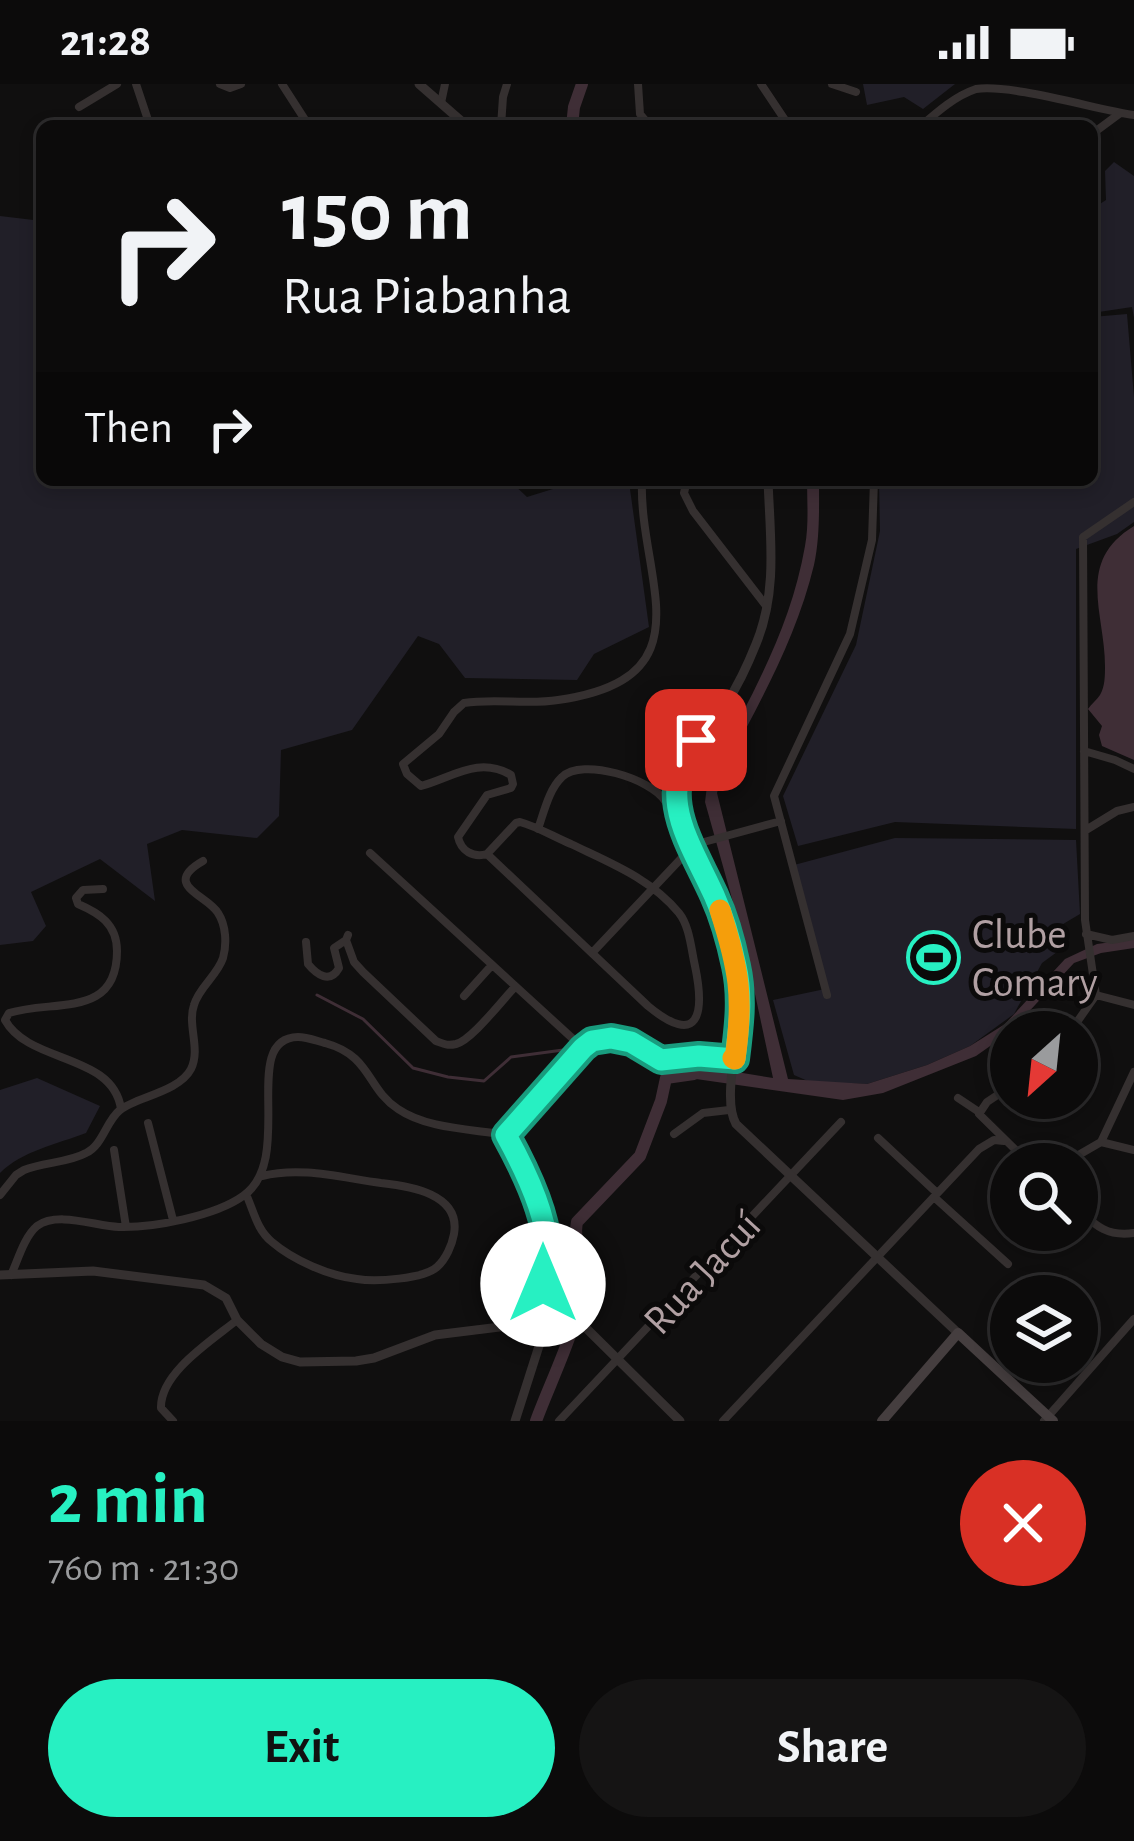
<!DOCTYPE html>
<meta charset="utf-8">
<style>
:root{--surface:#0c0b0b;--page:#151414;--text:#f1f3f6;--muted:#9a9b9d;--line:#2c2b2c;--accent:#27f0c2}
body{margin:0;font-family:"Alegreya Sans",sans-serif;background:var(--page);color:var(--text);height:100vh;display:flex;flex-direction:column;font-size:45px;white-space:nowrap}
*{box-sizing:border-box;margin:0}
p{font-size:39px;color:var(--muted)}
.icon{flex:none;width:66px;height:66px;fill:none;stroke:currentColor;stroke-width:2;stroke-linecap:round;stroke-linejoin:round}
.map{position:relative;height:1337px;overflow:hidden}
.panel{display:flex;flex-direction:column;background:var(--surface);flex:1}
.panel>*{flex:none}
.hud{position:absolute;left:36px;top:36px;width:1062px;height:366px;border-radius:18px;box-shadow:0 6px 18px #0003,0 0 0 3px var(--line);background:#0c0b0b;color:var(--text);overflow:hidden}
.needle{width:78px;rotate:207deg}
.tools{position:absolute;left:990px;top:927px;display:grid;gap:24px}
.tools a{display:grid;place-items:center;width:108px;height:108px;border-radius:50%;background:var(--surface);box-shadow:0 6px 18px #0003,0 0 0 3px var(--line);font-size:60px}
.pin{position:absolute;display:grid;place-items:center;width:102px;height:102px;color:#fff;margin:-51px;border-radius:24px;box-shadow:0 6px 18px #0006}
.me{position:absolute;width:132px;margin:-66px;rotate:0deg;stroke-linejoin:round;filter:drop-shadow(0 0 9px #0008)}
.turn{display:flex;align-items:center;gap:42px;height:252px;padding:0 48px;font-size:54px}
.turn .icon{width:156px;height:156px;stroke-width:2.5}
.turn b{display:block;font-size:84px;line-height:102px}
.then{display:flex;align-items:center;height:114px;padding:0 48px;background:#0003;gap:24px;font-size:45px}
.round{display:grid;place-items:center;flex:none;width:126px;height:126px;border-radius:63px;background:var(--page)}
.overview{display:flex;align-items:center;justify-content:space-between;height:204px;padding:0 48px}
h1{font-size:72px;font-weight:700;line-height:90px;color:var(--accent)}
.action{display:flex;gap:24px;margin-top:auto;padding:24px 48px}
.action a{flex:1;height:138px;border-radius:72px;background:var(--accent);color:#111;font-size:48px;font-weight:700;line-height:138px;text-align:center}
.action a+a{background:var(--page);color:var(--text)}
.status{display:flex;justify-content:space-between;align-items:center;height:84px;padding:0 60px;background:var(--surface);direction:ltr}
.status svg{height:33px;fill:currentColor}
.map>svg:first-child{display:block}
.green{fill:#211f28}
.water{fill:#3f2e36}
.lines{fill:none;stroke-linecap:round;stroke-linejoin:round}
.stream{stroke:#3f2e36;stroke-width:3}
.river{stroke:#3f2e36;stroke-width:12}
.minor{stroke:#353030;stroke-width:8}
.tertiary{stroke:#353030;stroke-width:9}
.secondary{stroke:#453e3f;stroke-width:10}
.route-casing{stroke:#199c7e;stroke-width:30}
.route{stroke:#27f0c2;stroke-width:21}
.slow{stroke:#f59e0b;stroke-width:21}
.labels{text-anchor:middle;stroke-width:10;stroke-linejoin:round;paint-order:stroke}
.poi-label{font-size:42px;fill:#b1a0a3;stroke:#0b0a0a;text-anchor:start}
.street-label{font-size:42px;fill:#b1a0a3;stroke:#0b0a0a}
</style>
<div class="status"><b>21:28</b><svg viewBox="0 0 49 12"><path d="M0 12V9h3v3zM5 12V6h3v6zM10 12V3h3v9zM15 12V0h3v12zM26 1h20v11H26zM47 4h2v5h-2z"/></svg></div>
<div class="map">
<svg width="1134" height="1337" viewBox="0 0 1134 1337">
<rect width="100%" height="100%" fill="#100f0f"/>
<path class="green" d="M863,0H955L923,25L904,13L867,21Z
M1114,78L1134,92V234L1132,223L1092,229V125L1106,116L1105,87Z
M0,132L42,137V396H509L527,413L569,400L630,405L649,543L594,570L577,596L465,594L439,560L418,552L352,646L281,666L279,732L257,754L182,746L147,760L155,817L100,775L31,808L46,842L33,857L0,861Z
M1127,230L1134,313V438L1117,450L1076,465V745L895,738L798,762L783,712L856,561L880,447L879,396H1092V233Z
M895,754L1076,756L1080,830L1053,846L1057,868L1042,879L1014,930L970,962L927,981L867,1000L810,998L794,991L773,916L825,905L794,781Z
M37,994L100,1022L86,1049C57,1060 22,1067 0,1089V1006Z"/>
<path class="water" d="M807,396H819C819,424 820,454 814,481C796,556 757,623 722,690L717,709L788,995L867,1000L927,981L970,962L1005,940L1065,875L1097,860L1134,855V864L1101,869L1074,879L1010,948L976,972L883,1009L843,1016L696,995L679,996L678,985L694,981L773,994L743,854L705,718L708,694C748,618 790,548 805,462C809,440 807,417 807,396Z
M1134,442V676L1102,662L1099,651L1102,642L1088,625C1091,620 1097,616 1100,611C1105,603 1105,591 1105,582C1105,529 1075,478 1134,442Z"/>
<g class="lines">
<path class="stream" d="M317,911L363,935L413,984L448,993L484,997L511,973L578,964
M663,980L666,994"/>
<path class="river" d="M572,42L574,23L582,0
M536,1337C551,1296 582,1235 584,1193C584,1173 573,1158 577,1138L640,1072L661,1017L666,994L694,990"/>
<path class="minor" d="M136,0L150,42
M220,0L230,4L241,0
M282,0L309,42
M638,0L640,30L650,42
M761,0L789,42
M832,0L856,8
M441,19L445,0
M79,23L117,0
M501,42L503,13L507,0
M921,42C937,28 955,12 976,5C1013,0 1094,25 1134,31
M1092,50L1119,30
M687,396L684,409L693,427L767,523
M1084,667L1115,676L1134,685
M520,738C538,743 554,753 571,760C610,779 650,794 679,829C690,843 691,865 695,882C705,930 699,964 648,922L487,770L516,739Z
M538,745C544,728 549,705 562,693C582,673 652,695 665,717C675,733 678,753 683,771
M1086,746L1117,727L1134,723
M370,769L583,964
M487,770C473,774 461,767 458,753L487,711L511,704L513,700L511,691C479,672 453,693 421,702L407,690L403,680L439,650L454,628L464,619C495,614 527,621 558,616C712,594 638,494 642,396
M103,805L83,806L76,814L78,820C99,829 117,840 117,867C117,935 54,915 9,929L5,936C29,980 113,969 121,1025
M1086,850L1112,856L1134,852
M348,851L346,856L354,878L363,888L436,957C444,960 447,962 456,960C472,956 502,916 515,903
M306,858L308,880C317,891 330,900 339,884L334,864L346,856
M592,869L691,764L704,758L781,737
M827,911L774,712L850,550L872,456L874,396
M1096,911L1085,836L1083,453L1134,418
M1096,911L1134,921
M464,912L492,881
M1070,948L1096,911
M1011,1002L987,1018L979,1030L1030,1080
M958,1014L979,1028
M148,1039L173,1136
M674,1050L703,1029L729,1026
M506,1051L583,964L593,957L611,954L631,959L661,976L699,972L735,975
M878,1054L937,1109
M1101,1058L1134,1066
M114,1066L126,1143
M1063,1080L1101,1058L1134,988
M246,1110C254,1128 257,1146 272,1158C293,1176 329,1192 357,1195C375,1198 424,1195 437,1183C446,1175 452,1161 454,1150C461,1110 410,1102 381,1099C342,1094 302,1082 262,1092
M0,1111L16,1091L24,1086C43,1078 68,1079 86,1069C103,1061 106,1037 120,1026C136,1013 179,1008 191,985C201,965 187,941 194,921C199,903 217,892 223,874C227,860 226,841 218,829C207,811 161,801 203,777
M934,1113L1008,1180
M1077,1125C1096,1142 1108,1153 1134,1149
M11,1191C18,1176 24,1153 37,1142C58,1127 95,1142 119,1143C153,1144 215,1132 243,1112C297,1075 238,954 298,953C307,953 317,957 325,959C372,972 366,1004 398,1025C427,1045 472,1045 506,1051L520,1077L544,1145L547,1164L544,1211L547,1237
M173,1337L161,1324C160,1289 211,1257 237,1236
M559,1337L841,1038
M723,1337L979,1065L994,1056L1004,1057
M1044,1337L1134,1235"/>
<path class="tertiary" d="M419,0L467,42
M768,396C770,452 778,507 756,560C748,580 739,600 727,618C709,645 676,667 676,703C676,745 700,777 716,815C727,843 737,874 740,904C744,941 720,1012 736,1040L958,1249
M0,1191L93,1187L204,1201L226,1214L237,1236L261,1260L282,1273L300,1278L356,1277L374,1274L435,1251L565,1235L587,1245L680,1337
M515,1337L547,1237"/>
<path class="secondary" d="M882,1337L958,1249L1053,1337"/>
</g>
<g class="lines">
<defs>
<path id="route" d="M543,1200C544,1187 548,1174 547,1161C545,1127 522,1080 506,1051L583,964L592,957L611,954L631,958L661,976L699,972L735,975C739,943 743,913 736,882C731,858 724,833 714,811C690,758 654,711 696,656"/>
</defs>
<use href="#route" class="route-casing"/>
<use href="#route" class="route"/>
<path class="slow" d="M720,826C739,885 744,913 735,975L733,974"/>
</g>
<defs>
<symbol id="stadium-ring" viewBox="-11 -11 22 22"><circle r="9.5" fill="#0b0a0a" stroke="#27f0c2" stroke-width="1.5"/><path d="M0-5a6.5 5 0 1 0 0 10a6.5 5 0 1 0 0-10ZM-3.5-1.8h7v3.6h-7Z" fill="#27f0c2"/></symbol>
</defs>
<g fill-rule="evenodd">
<use href="#stadium-ring" x="904" y="844" width="59" height="59"/>
</g>
<g class="labels">
<g class="poi-label">
<text x="972" y="864">Clube<tspan x="972" dy="48">Comary</tspan></text>
</g>
<g class="street-label">
<text transform="translate(701 1188) rotate(-47)" y="15">Rua Jacuí</text>
</g>
</g>
</svg>
<div class="tools">
<a><svg class="needle" viewBox="-14 -14 28 28"><path d="M0-13l5 13h-10z" fill="#e53935"/><path d="M0 13l5-13h-10z" fill="#9a9b9d"/></svg></a>
<a><svg class="icon" aria-label="search" viewBox="0 0 24 24"><circle cx="10" cy="10" r="6"/><path d="M15 15l6 6"/></svg></a>
<a><svg class="icon" aria-label="layers" viewBox="0 0 24 24"><path d="M12 4l9 5-9 5-9-5zM3 14l9 5 9-5"/></svg></a>
</div>
<div class="pin" style="left:696px;top:656px;background:#d93025"><svg class="icon" aria-label="arrive" viewBox="0 0 24 24"><path d="M6 21V4h12l-3 4 3 4H6"/></svg></div>
<svg class="me" style="left:543px;top:1200px" viewBox="-20 -20 40 40"><circle r="19" fill="#fff"/><path d="M0-13L10 11 0 6-10 11z" fill="#27f0c2"/></svg>
<div class="hud">
<div class="turn"><svg class="icon" aria-label="right" viewBox="0 0 24 24"><path d="M7 20v-9h11M14 6l5 5-5 5"/></svg><div><b>150 m</b>Rua Piabanha</div></div>
<div class="then">Then<svg class="icon" aria-label="right" viewBox="0 0 24 24"><path d="M7 20v-9h11M14 6l5 5-5 5"/></svg></div>
</div>
</div>
<section class="panel">
<div class="overview"><div><h1>2 min</h1><p>760 m · 21:30</p></div><a class="round" style="background:#d93025;color:#fff"><svg class="icon" aria-label="close" viewBox="0 0 24 24"><path d="M6 6l12 12M18 6L6 18"/></svg></a></div>
<div class="action"><a>Exit</a><a>Share</a></div>
</section>
